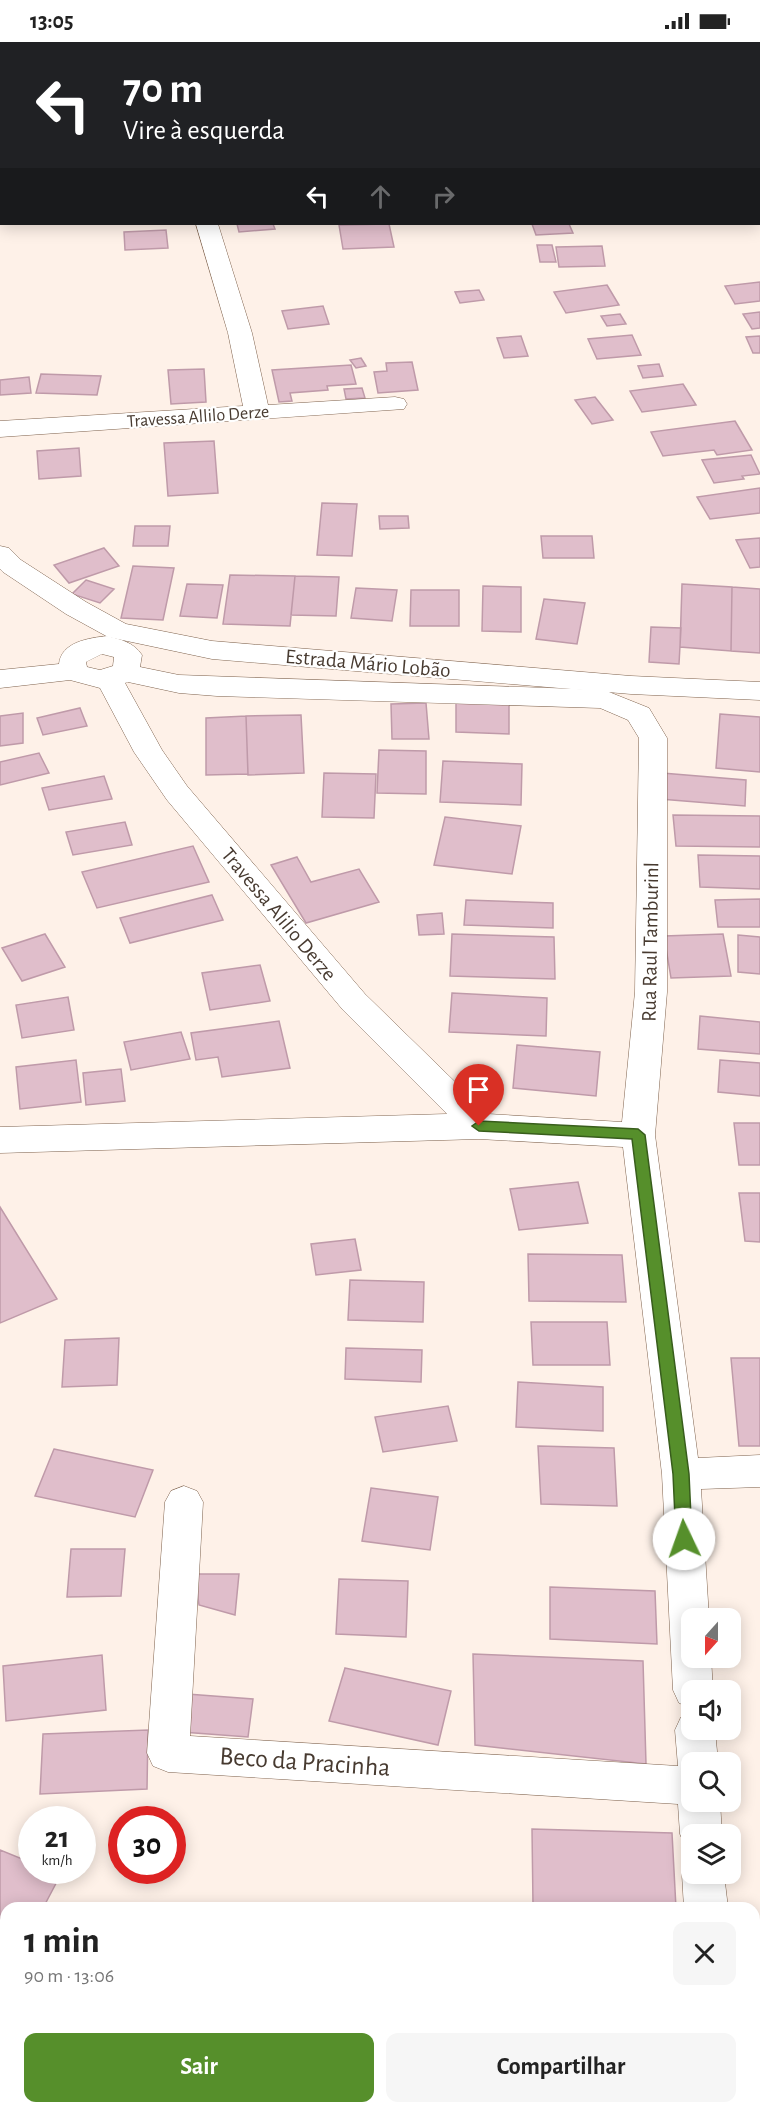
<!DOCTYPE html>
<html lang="pt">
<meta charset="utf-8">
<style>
:root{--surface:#fff;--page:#f6f6f6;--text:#222;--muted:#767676;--accent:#568f2b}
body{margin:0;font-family:"Alegreya Sans",sans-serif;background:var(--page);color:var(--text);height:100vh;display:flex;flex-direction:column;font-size:22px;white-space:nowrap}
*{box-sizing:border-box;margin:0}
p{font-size:20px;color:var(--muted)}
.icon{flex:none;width:33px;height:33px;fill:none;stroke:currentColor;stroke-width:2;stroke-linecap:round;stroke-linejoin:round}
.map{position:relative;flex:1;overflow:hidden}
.details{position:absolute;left:0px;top:1860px;width:760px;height:212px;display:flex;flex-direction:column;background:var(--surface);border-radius:18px 18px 0 0;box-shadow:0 3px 15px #0003}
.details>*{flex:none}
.guide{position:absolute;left:0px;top:0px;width:760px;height:183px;box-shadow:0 3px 15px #0003;background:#202124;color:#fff;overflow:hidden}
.needle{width:39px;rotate:201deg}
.controls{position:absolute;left:681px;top:1566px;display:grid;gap:12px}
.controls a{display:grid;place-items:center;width:60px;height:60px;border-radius:12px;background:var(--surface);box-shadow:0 3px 15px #0003;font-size:30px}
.speed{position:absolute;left:18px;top:1764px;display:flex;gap:12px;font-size:30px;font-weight:700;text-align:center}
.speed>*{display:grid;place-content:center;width:78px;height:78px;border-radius:50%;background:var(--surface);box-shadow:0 3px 15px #0003;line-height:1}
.speed small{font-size:15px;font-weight:400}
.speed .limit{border:9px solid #d22;background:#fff;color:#111}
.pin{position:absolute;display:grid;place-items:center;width:51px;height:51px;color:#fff;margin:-62px -26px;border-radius:50% 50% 50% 0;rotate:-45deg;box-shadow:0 0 6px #0007}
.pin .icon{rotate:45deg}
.me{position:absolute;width:66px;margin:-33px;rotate:357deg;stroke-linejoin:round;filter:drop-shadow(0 0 4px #0008)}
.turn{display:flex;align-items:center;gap:21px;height:126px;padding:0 24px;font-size:27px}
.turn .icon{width:78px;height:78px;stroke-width:2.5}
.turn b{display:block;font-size:42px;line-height:51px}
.lanes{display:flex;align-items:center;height:57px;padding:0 24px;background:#0003;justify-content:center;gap:30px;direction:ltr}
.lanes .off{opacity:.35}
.round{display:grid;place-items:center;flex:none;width:63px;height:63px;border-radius:12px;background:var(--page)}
.overview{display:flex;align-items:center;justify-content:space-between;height:102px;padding:0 24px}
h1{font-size:36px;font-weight:700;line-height:45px}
.button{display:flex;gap:12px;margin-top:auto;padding:12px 24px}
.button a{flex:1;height:69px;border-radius:12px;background:var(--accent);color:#fff;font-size:24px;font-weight:700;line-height:69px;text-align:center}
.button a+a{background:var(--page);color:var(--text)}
.status{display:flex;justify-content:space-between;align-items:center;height:42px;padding:0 30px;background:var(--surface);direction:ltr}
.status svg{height:16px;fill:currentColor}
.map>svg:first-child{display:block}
.building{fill:#e0becb;stroke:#bf9aa9;stroke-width:1.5}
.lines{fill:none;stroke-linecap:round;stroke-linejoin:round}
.minor-casing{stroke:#7f634e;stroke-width:1}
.tertiary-casing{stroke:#7f634e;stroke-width:1}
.minor{fill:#fff;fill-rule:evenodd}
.tertiary{fill:#fff;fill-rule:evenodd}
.route{fill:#568f2b;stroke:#385d1c;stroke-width:1.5}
.labels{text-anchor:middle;stroke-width:4.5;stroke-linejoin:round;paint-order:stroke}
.far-street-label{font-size:18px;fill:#473a30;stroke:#fff}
.street-label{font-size:21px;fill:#473a30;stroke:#fff}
.near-street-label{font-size:26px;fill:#473a30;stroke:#fff}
</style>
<div class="status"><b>13:05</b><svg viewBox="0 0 49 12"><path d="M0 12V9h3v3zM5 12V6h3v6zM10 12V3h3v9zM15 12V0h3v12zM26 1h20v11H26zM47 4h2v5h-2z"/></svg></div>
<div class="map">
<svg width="760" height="2071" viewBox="0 0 760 2071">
<rect width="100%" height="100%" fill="#fef1e8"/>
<path class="building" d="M237,182H273L275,187L239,190Z
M389,182L394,205L343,207L339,183Z
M532,182H569L573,191L536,193Z
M166,188L168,206L125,208L124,190Z
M537,203H552L556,220H540Z
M602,204L605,224L559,225L556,205Z
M760,240V259L735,262L725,244Z
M607,243L619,263L566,271L554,250Z
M479,248L484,258L460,261L455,250Z
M323,264L329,282L288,287L282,269Z
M760,270V286L752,287L743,272Z
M620,272L626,282L607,284L601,274Z
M632,293L641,313L597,317L588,297Z
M521,294L528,314L504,316L497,296Z
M760,294V311H753L746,295Z
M361,316L366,324L356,326L350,318Z
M412,320L418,348L378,351L374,330L387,329L386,321Z
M659,322L663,334L643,336L638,324Z
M351,323L356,342L327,344L328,348L290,351L292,359L279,360L272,328Z
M204,327L206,360L171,362L168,328Z
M41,332L101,334L97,353L36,351Z
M29,335L31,351L0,353V338Z
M683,342L696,363L642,370L630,349Z
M362,346L365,356L346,357L344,347Z
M595,355L613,378L592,382L575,358Z
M735,379L752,408L717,413L714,408L663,414L651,390Z
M214,399L218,451L168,454L164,401Z
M79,406L81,434L39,437L37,409Z
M751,413L760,432L742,434L744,437L714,441L702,418Z
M760,446V471L710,477L697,455Z
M322,461L357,462L352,514L317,513Z
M379,474H408L409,486L380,487Z
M135,484H170L168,504H133Z
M541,494H592L594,516H543Z
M760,496V525L750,526L736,498Z
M104,506L119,524L69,541L54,523Z
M133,524L174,526L163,578L121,576Z
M230,533L295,534L290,584L223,582Z
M295,534L339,535L336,574L291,573Z
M86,538L114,547L100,561L72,552Z
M187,542L223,543L217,576L180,574Z
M682,542L732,545L731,609L680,605Z
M483,544L521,545V590L482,589Z
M732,545L760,547V611L731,609Z
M356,546L397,548L392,579L351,576Z
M411,548H459V584H410Z
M544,557L585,561L577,602L536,597Z
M651,585L681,586L679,622L649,620Z
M456,657L509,659V692L456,690Z
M426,661L429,697H392L391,662Z
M80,666L87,684L43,693L37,676Z
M23,671V701L0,704V674Z
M720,672L760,675V730L716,726Z
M301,673L304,731L248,733L246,674Z
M246,674L248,732L206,733V676Z
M379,708L426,709V752L377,751Z
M39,711L49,731L0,743V720Z
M443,719L522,722L521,763L440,760Z
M324,731L376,732L374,776L322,775Z
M662,731L746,738L745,764L660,757Z
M104,734L112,757L49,768L42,746Z
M673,773L760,774V805L676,804Z
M445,775L521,784L512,832L434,823Z
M125,780L132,803L73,813L66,790Z
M193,804L209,840L97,866L82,830Z
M698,813L760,814V847L700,845Z
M297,815L311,840L359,827L379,860L306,881L271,823Z
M212,853L223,878L130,901L120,876Z
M760,857V885H718L715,858Z
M466,858L553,861V886L464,883Z
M442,871L444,892L419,893L417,873Z
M45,892L65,925L22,939L2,906Z
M452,892L554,895L555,937L450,934Z
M723,892L731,934L671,936L664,894Z
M738,893L760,895V932L738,930Z
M260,923L270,959L210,968L202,931Z
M452,951L547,956L546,994L449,990Z
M68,955L74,988L22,996L16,963Z
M700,974L760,980V1012L698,1007Z
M279,979L290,1026L222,1035L218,1015L196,1018L191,991Z
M181,990L190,1017L131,1028L124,1000Z
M517,1003L600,1010L596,1054L513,1046Z
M76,1018L81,1060L20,1067L16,1025Z
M720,1018L760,1021V1054L718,1050Z
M121,1027L125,1059L86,1063L83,1031Z
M734,1081H760V1123H739Z
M578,1140L588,1181L519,1188L510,1147Z
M739,1151H760V1200L745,1199Z
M0,1165L57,1257L0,1281Z
M355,1197L361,1228L316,1233L311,1202Z
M528,1212L622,1213L626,1260L529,1259Z
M350,1238L424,1240L423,1280L348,1278Z
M531,1280H607L610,1323H533Z
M119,1296L117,1343L62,1345L65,1298Z
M346,1306L422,1308L421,1340L345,1337Z
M731,1316H760V1404H739Z
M518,1340L603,1345V1389L516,1385Z
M448,1364L457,1399L383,1410L375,1375Z
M538,1404L614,1406L617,1464L541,1462Z
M54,1407L153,1428L135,1475L35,1454Z
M371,1446L438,1455L430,1508L362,1499Z
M71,1507H125L121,1554L67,1555Z
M195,1532H239L235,1573L199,1563Z
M339,1537L408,1539L406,1595L336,1592Z
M550,1545L655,1549L657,1602L550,1597Z
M473,1612L643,1619L646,1722L475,1703Z
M102,1613L106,1668L6,1679L3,1624Z
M345,1626L451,1649L438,1703L329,1679Z
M187,1652L253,1657L248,1695L182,1690Z
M148,1688L147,1747L40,1752L43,1692Z
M532,1787L672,1791L676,1866L533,1863Z
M0,1808L32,1821V1828H51L61,1832L43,1866H6V1881L0,1878Z"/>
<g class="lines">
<defs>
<path id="minor" d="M196,182H218L252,291L268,363L395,355L404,357L407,362L404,367L0,395V379L243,364L228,291Z
M107,594C122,598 133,600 142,613L140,625L179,633L604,648L649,666L667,696V950L655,1093L698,1416L760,1413V1445L701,1447L709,1576H692V1616H711L713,1648H692V1666L679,1661L673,1648L662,1432L623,1105L479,1097L0,1111V1085L447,1072L343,968L167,758L134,710L100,646L70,638L0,646V628L59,622C61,600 89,596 107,594ZM102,612L114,615L113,624L100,628L87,625L86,620ZM128,640L179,651L217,654L600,666L628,678L639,696L635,950L622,1080L488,1072L365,952L187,744L162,708L125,641Z
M184,1444L197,1449L203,1460L190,1694L678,1724L675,1688L681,1675L692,1671V1688H715L718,1720H692V1760H720L722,1792H692V1808L686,1806L680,1792L678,1762L168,1730L153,1724L147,1711L165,1460L171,1449Z
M692,1816V1832H724L728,1866H684L682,1832L688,1818Z
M754,2061L758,2071H712L711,2066H754Z"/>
<path id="tertiary" d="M0,504L9,506L21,518L86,560L126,582L212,599L631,634L760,640V658L631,652L212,617L108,595L66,572L3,530L0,527Z"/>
</defs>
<use href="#minor" class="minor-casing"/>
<use href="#tertiary" class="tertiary-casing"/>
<use href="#minor" class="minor"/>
<use href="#tertiary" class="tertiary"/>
</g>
<path class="route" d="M479,1079L638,1087L645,1093L689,1432L692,1497L690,1502H679L676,1497L673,1432L632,1097L479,1089L472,1084Z"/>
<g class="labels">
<g class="far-street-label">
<text transform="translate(198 374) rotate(-4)" y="6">Travessa Allilo Derze</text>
</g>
<g class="street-label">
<text transform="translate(368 621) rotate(5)" y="7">Estrada Mário Lobão</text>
<text transform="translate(279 872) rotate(50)" y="7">Travessa Alilio Derze</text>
<text transform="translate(650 900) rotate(-89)" y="7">Rua Raul Tamburinl</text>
</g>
<g class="near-street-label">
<text transform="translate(305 1719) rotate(4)" y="9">Beco da Pracinha</text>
</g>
</g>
</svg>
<div class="controls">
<a><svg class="needle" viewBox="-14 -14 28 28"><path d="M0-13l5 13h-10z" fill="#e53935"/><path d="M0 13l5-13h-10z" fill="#767676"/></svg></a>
<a><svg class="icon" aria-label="sound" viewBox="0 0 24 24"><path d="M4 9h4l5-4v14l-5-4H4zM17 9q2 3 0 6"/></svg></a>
<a><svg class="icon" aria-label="search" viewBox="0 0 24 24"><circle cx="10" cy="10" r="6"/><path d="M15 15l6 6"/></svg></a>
<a><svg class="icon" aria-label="layers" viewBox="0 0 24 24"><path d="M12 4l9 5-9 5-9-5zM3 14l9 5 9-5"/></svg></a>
</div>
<div class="speed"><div>21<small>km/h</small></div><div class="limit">30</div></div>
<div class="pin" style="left:479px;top:1084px;background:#d93025"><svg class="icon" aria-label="arrive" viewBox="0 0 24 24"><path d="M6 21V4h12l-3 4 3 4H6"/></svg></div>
<svg class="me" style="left:684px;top:1497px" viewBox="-20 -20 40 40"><circle r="19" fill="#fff"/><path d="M0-13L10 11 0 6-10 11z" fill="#568f2b"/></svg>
<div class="guide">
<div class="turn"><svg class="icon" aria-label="left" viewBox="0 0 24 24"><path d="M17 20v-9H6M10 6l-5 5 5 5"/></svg><div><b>70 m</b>Vire à esquerda</div></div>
<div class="lanes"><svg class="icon" aria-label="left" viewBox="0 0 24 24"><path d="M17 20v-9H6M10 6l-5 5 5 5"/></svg><svg class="icon off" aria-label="ahead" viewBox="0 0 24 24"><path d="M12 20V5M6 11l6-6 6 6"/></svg><svg class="icon off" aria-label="right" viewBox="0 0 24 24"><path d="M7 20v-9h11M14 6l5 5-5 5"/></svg></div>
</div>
<section class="details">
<div class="overview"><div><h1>1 min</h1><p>90 m · 13:06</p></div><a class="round"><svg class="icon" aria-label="close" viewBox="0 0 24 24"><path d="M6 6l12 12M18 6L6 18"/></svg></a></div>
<div class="button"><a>Sair</a><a>Compartilhar</a></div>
</section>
</div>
